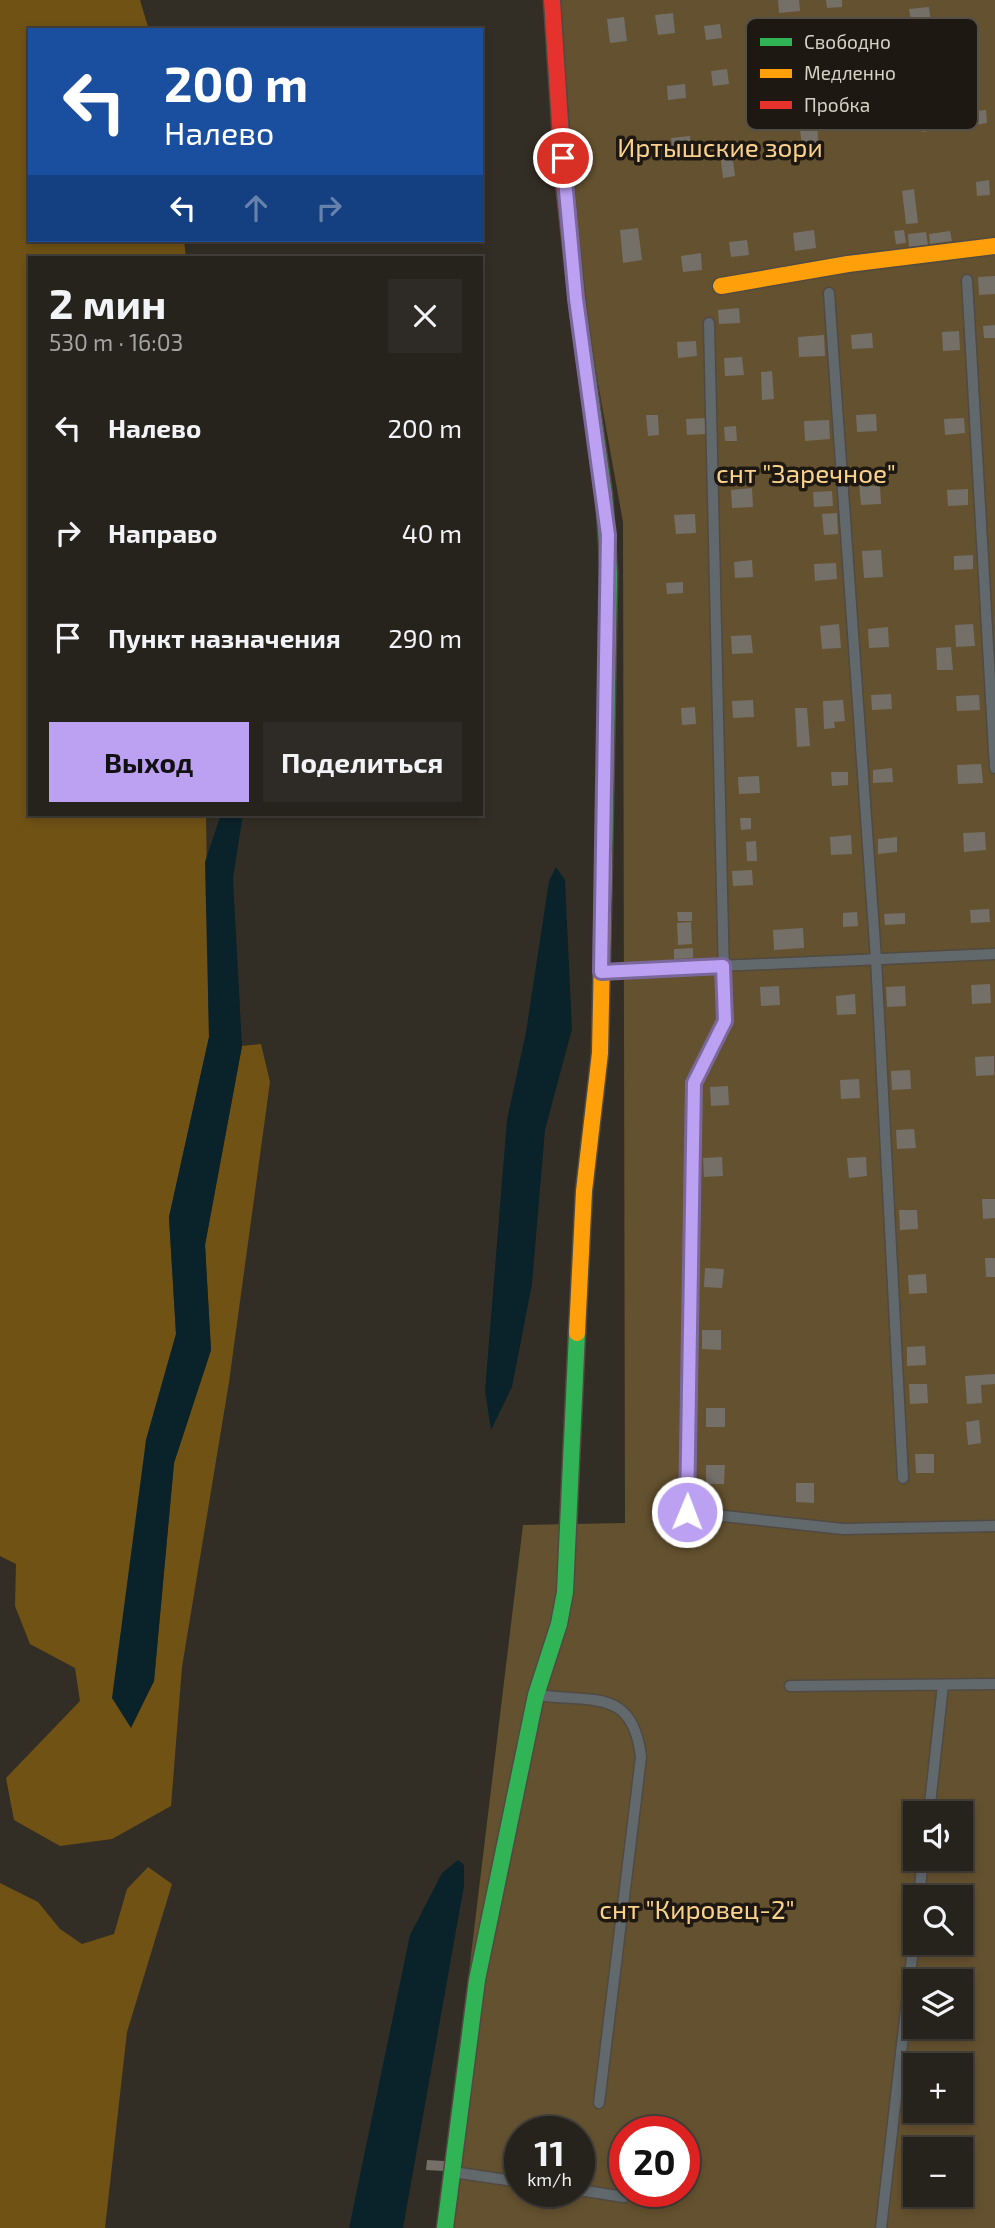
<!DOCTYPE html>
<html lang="ru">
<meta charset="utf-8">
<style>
:root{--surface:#26221c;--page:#2e2a25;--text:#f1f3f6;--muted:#a4a4a3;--line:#423f3b;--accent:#bca0f2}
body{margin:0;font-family:"Exo 2",sans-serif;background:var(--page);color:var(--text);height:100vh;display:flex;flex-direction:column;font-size:26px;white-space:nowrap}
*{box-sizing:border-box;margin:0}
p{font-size:23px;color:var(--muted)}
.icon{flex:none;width:38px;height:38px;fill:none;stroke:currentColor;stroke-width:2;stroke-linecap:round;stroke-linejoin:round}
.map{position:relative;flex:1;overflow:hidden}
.sheet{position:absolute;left:28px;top:256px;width:455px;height:560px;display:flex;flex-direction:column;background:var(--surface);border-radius:0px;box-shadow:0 4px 10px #0003,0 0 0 2px var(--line)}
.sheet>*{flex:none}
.banner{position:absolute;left:28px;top:28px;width:455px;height:214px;border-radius:0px;box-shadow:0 4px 10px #0003,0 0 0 2px var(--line);background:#1a4fa0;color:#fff;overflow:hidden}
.fabs{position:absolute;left:903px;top:1801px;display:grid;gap:14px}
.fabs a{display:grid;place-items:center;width:70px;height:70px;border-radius:0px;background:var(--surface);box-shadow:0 4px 10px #0003,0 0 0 2px var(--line);font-size:35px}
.speed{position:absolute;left:504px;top:2116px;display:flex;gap:14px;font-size:35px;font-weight:700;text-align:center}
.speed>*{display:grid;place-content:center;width:91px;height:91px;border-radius:50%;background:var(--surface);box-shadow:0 4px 10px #0003,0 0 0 2px var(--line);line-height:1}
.speed small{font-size:18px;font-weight:400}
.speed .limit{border:10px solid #d22;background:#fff;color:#111}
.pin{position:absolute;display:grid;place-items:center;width:60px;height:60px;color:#fff;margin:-30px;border:4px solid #fff;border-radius:50%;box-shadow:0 2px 7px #0007}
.me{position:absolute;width:77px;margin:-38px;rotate:1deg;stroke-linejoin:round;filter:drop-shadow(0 0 5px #0008)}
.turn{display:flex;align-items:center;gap:24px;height:147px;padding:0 21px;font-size:32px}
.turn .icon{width:91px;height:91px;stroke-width:2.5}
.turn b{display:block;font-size:49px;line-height:60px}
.lanes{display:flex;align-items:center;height:66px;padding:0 21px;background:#0003;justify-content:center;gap:35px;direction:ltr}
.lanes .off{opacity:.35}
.round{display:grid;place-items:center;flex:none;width:74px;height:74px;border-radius:0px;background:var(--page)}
.summary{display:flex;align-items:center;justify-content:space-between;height:119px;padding:0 21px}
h1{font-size:42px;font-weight:700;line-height:52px}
.cta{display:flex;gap:14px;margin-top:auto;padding:14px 21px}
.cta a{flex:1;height:80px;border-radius:0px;background:var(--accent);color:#111;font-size:28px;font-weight:700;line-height:80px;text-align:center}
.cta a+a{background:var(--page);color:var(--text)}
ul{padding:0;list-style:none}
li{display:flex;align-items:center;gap:21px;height:105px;padding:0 21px}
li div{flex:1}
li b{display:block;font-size:26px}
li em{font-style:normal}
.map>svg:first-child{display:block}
.green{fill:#64512f;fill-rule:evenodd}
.forest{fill:#705215}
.water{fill:#0a232a}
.building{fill:#747068}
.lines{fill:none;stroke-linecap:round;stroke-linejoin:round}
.lane-casing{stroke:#504a43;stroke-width:13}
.fast-casing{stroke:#504a43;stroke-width:19}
.slow-casing{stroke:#504a43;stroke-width:19}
.jam-casing{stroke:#504a43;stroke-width:19}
.lane{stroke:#62696d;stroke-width:10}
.fast{stroke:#30b455;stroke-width:16}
.slow{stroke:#ff9f0a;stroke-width:16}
.jam{stroke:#e5322d;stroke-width:16}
.route-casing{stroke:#7a689d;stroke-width:18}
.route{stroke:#bca0f2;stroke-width:12}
.labels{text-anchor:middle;stroke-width:7;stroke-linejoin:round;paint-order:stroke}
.park-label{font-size:26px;fill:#fbd28d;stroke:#1d1811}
.key{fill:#1d1811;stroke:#544f47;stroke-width:2}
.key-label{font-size:19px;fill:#d6d0c6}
</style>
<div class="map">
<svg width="995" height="2228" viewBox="0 0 995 2228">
<rect width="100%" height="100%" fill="#332e25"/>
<path class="green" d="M559,0H995V2228H438L523,1525L625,1523L623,522L586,317ZM915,1813H961V1858H915ZM915,1897H961V1942H915ZM915,1981H961V2026H915ZM915,2065H961V2110H915ZM520,2132H579V2191H520ZM625,2132H684V2191H625ZM915,2149H961V2194H915Z"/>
<path class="forest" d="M0,0H140L149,30H30V240H184L186,257H30V814H206L209,1037L169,1217L176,1334L146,1440L131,1727L154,1681L174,1463L211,1350L205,1245L242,1046L261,1044L270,1082L229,1382L182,1667L171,1806L112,1839L60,1846L14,1820L6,1778L80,1701L75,1668L30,1644L15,1606L16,1564L0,1556Z
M148,1867L172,1884L127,2032L105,2228H0V1883L38,1902L60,1929L82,1944L114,1934L127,1889Z"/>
<path class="water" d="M221,814H243L233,878L242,1046L205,1245L211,1350L174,1463L154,1681L131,1728L112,1698L146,1440L176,1334L169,1217L209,1037L205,862Z
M556,867L565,880L572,1029L545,1130L532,1284L512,1387L491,1430L485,1391L507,1120L526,1032L549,881Z
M458,1860L464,1865V1886L403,2228H349L410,1935L442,1873Z"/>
<path class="building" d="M778,0H799L800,11L779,13Z
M826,0H842V7L827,8Z
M929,7L931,23L912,26L909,9Z
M673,13L675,33L658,35L655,15Z
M624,17L627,41L610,43L607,19Z
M720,24L722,38L706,40L704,26Z
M727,69L729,84L713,86L711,71Z
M685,84L686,98L668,100L667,86Z
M986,110L987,123L969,126L967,112Z
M932,112L934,130L922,132L920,113Z
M817,127L819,146L802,148L800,129Z
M690,136L691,150L673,152L671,138Z
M732,152L735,176L723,178L720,153Z
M989,180L990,195L977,196L976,182Z
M914,189L918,223L906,224L902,191Z
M638,228L642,260L623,263L620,230Z
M814,230L816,248L795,251L793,233Z
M904,230L906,243L896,244L894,231Z
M950,231L952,241L930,244L929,234Z
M926,232L928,245L909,247L908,234Z
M747,240L749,255L731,257L729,242Z
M701,253L702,270L683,272L681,256Z
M995,276V294L979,295L978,277Z
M739,308L740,323L719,324L718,310Z
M995,325V338H984L983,326Z
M959,331L960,350L943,351L942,332Z
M872,333L873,348L852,349L851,335Z
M824,335L825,356L799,357L798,337Z
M696,341L697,356L678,358L677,342Z
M742,357L744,375L725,376L724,358Z
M772,371L774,399L762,400L761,372Z
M876,414L877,431L857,432L856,415Z
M646,415H658L659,435L648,436Z
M705,418L706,434L687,435L686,419Z
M964,418L965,433L945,435L944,419Z
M829,420L830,439L805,441L804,421Z
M736,426L737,441H725L724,427Z
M870,482L871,486H880L881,504L861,505L859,483Z
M752,488L753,507L732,508L731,490Z
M968,489V505L948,506L947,490Z
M832,491L833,506L814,507L813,492Z
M837,513L838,534L824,535L822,514Z
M695,514L696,533L676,534L674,515Z
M881,550L883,577L864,578L862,551Z
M973,555V569L954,570V556Z
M752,560L753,577L735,578L734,562Z
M836,563L837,579L815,581L814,564Z
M683,582V593L667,594L666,583Z
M839,624L841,648L822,649L820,626Z
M973,624L975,646L956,647L955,625Z
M888,627L889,647L869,648L868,629Z
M751,635L753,653L732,654L731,636Z
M951,647L953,670H937L936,648Z
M891,694L892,709L872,710L871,695Z
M979,695L980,710L957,711L956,696Z
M753,700L754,717L733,718L732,701Z
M843,700L845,721L834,722L835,728L824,729L823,701Z
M695,707L696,724L682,725L681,708Z
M795,708H807L810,746L797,747Z
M981,764L983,783L958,784L957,765Z
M892,768L893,782L873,783V770Z
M831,772H848V785L832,786Z
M759,776L760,793L739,794L738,777Z
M740,818H751V829L741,830Z
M985,832L986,850L964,852L963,833Z
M851,835L852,854L831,855L830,837Z
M897,837V852L878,854V839Z
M756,841L757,861H747L746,842Z
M752,870L753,885L733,886L732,871Z
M989,909L990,922L971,923L970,910Z
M677,912H692V921H678Z
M857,912L858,926L843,927V913Z
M905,913V924L885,925L884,914Z
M691,922L692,944L678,945L677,923Z
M803,928L804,948L774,950L773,930Z
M693,948V958L674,959V949Z
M990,984L991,1003L972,1004L971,985Z
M779,986L780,1005L761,1006L760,987Z
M905,986L906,1006L887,1007L886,987Z
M855,994L856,1014L837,1015L836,996Z
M994,1056V1075L976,1076L975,1057Z
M910,1070L911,1089L892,1090L891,1071Z
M859,1079L860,1098L841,1099L840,1080Z
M728,1086L729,1105L711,1106L710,1087Z
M914,1129L916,1148L897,1149L896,1130Z
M722,1157L723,1176L704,1177L703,1158Z
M866,1157L867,1176L849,1178L847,1158Z
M982,1199H995V1218L983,1219Z
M899,1210H917L918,1229L900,1230Z
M985,1258H995V1277H986Z
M705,1268L724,1269L722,1288L704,1287Z
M926,1274L927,1293L909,1294L908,1275Z
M702,1330H721V1350L702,1349Z
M925,1346L926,1365L907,1366V1347Z
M995,1374V1384L981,1385L982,1403L967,1404L965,1376Z
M909,1384H927L928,1403L910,1404Z
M706,1408H725V1427H706Z
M979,1420L981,1443L968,1445L966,1422Z
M915,1454H934V1473H916Z
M706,1465H725L724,1484H706Z
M796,1483H814V1503L796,1502Z
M427,2160L444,2161V2171L426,2170Z"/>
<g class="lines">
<defs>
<path id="lane" d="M967,280L995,768
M829,293L876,959L903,1478
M709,323L725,1021L694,1083L687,1512L843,1529L995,1526
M605,971L995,954
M790,1686L995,1684
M537,1695C592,1703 633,1687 641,1757L599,2103
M929,1813L943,1685
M919,1897L923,1858
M453,2172L520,2182
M579,2190L624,2197
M881,2228L915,1931"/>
<path id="fast" d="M579,317L604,495L609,574L604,856
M445,2228L477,1980L536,1695L559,1624L565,1592L577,1333"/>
<path id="slow" d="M721,286L848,264L995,246
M577,1333L584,1191L600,1053L604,856"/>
<path id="jam" d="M552,0L564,184L579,317"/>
</defs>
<use href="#lane" class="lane-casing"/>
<use href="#fast" class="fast-casing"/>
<use href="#slow" class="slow-casing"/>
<use href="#jam" class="jam-casing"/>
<use href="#lane" class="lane"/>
<use href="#fast" class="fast"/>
<use href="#slow" class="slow"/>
<use href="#jam" class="jam"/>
</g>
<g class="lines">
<defs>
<path id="route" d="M563,158L576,299L608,535L601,972L723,966L725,1021L694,1083L687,1512"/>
</defs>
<use href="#route" class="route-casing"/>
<use href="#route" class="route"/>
</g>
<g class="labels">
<g class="park-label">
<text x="720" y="157">Иртышские зори</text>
<text x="806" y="483">снт "Заречное"</text>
<text x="697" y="1919">снт "Кировец-2"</text>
</g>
</g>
<rect x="746" y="18" width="232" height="112" rx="10" class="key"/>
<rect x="760" y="38" width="32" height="8" fill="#30b455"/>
<rect x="760" y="69" width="32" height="9" fill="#ff9f0a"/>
<rect x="760" y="101" width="32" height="8" fill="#e5322d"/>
<g class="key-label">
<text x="804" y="49">Свободно</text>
<text x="804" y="80">Медленно</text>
<text x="804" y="112">Пробка</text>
</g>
</svg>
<div class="fabs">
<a><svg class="icon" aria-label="sound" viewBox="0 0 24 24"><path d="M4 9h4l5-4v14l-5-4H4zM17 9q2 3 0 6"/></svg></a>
<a><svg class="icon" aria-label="search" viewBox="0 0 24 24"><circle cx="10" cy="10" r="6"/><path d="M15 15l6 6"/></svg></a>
<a><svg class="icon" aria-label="layers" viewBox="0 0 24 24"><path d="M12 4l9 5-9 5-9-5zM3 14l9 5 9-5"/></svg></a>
<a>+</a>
<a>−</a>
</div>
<div class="speed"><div>11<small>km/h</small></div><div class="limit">20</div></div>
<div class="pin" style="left:563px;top:158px;background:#d93025"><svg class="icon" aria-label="arrive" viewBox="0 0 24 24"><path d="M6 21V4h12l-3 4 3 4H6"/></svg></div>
<svg class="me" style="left:687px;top:1512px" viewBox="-20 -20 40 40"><circle r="17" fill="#bca0f2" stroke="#fff" stroke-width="3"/><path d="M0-11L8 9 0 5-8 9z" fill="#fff"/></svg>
<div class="banner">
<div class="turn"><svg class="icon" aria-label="left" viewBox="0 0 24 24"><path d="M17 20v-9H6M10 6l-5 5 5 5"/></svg><div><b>200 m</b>Налево</div></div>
<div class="lanes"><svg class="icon" aria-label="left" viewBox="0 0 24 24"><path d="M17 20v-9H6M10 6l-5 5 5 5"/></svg><svg class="icon off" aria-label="ahead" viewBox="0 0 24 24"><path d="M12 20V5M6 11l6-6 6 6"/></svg><svg class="icon off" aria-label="right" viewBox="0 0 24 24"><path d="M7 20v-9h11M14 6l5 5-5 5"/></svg></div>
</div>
<section class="sheet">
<div class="summary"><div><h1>2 мин</h1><p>530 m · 16:03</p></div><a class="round"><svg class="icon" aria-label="close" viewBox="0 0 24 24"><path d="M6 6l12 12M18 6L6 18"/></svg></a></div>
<ul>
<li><svg class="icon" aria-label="left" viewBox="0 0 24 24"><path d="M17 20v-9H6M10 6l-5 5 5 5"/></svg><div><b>Налево</b></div><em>200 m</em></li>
<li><svg class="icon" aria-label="right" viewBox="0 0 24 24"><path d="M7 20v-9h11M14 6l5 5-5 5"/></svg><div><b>Направо</b></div><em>40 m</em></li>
<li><svg class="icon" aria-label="arrive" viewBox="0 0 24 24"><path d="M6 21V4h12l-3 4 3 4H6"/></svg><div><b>Пункт назначения</b></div><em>290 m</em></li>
</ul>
<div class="cta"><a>Выход</a><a>Поделиться</a></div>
</section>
</div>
